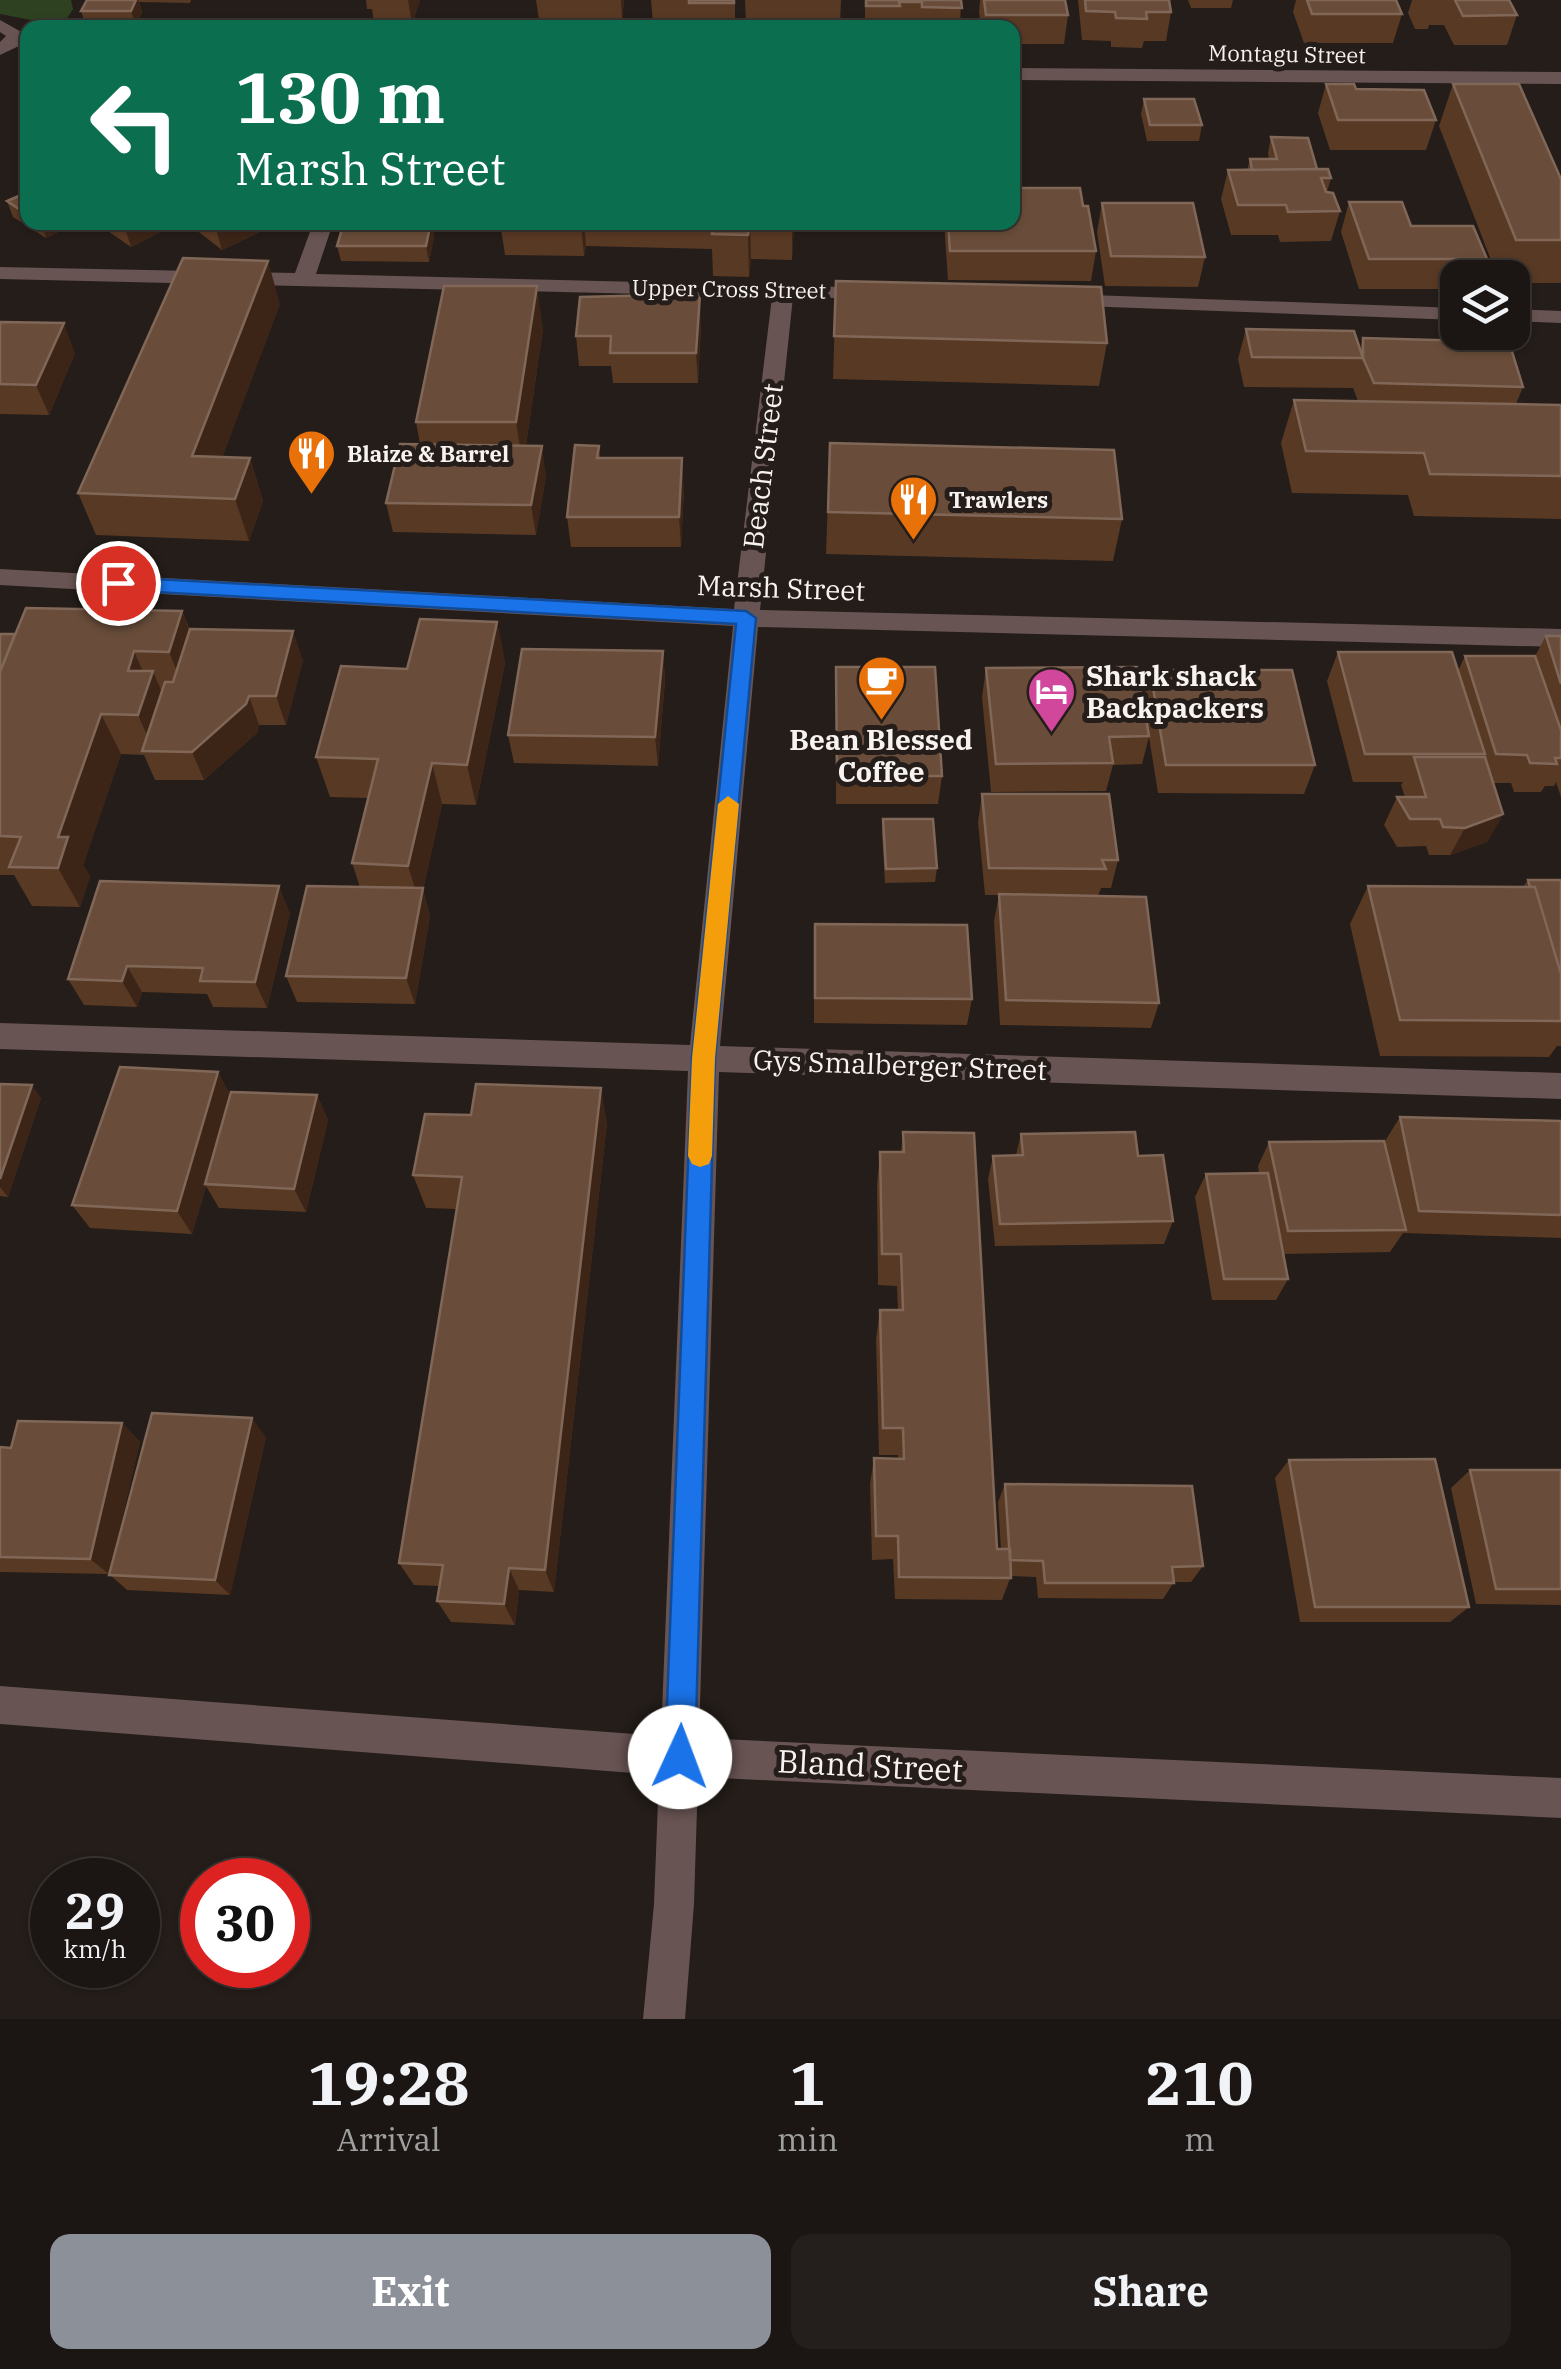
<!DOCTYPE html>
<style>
:root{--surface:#1b1613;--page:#241f1c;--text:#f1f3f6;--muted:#a09fa0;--line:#393533;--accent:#8c9099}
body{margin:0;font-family:"IBM Plex Serif",serif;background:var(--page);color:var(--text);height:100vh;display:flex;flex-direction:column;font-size:38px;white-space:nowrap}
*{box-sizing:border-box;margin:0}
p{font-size:32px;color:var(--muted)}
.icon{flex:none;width:55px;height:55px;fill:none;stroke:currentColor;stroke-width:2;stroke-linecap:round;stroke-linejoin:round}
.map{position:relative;height:2019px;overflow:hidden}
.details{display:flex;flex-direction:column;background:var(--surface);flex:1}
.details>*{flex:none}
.banner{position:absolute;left:20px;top:20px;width:1000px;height:210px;border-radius:20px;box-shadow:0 2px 8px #0004,0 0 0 2px var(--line);background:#0b6e4f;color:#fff;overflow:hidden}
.buttons{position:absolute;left:1440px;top:260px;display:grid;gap:20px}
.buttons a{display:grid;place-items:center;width:90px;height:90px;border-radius:20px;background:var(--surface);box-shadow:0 2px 8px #0004,0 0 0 2px var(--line);font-size:50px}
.speed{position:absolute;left:30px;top:1858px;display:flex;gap:20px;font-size:50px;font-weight:700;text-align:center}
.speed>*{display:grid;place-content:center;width:130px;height:130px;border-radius:50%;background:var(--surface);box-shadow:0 2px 8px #0004,0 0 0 2px var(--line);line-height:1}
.speed small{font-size:25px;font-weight:400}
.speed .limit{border:15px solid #d22;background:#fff;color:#111}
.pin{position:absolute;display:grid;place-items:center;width:85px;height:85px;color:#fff;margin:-42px;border:5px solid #fff;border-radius:50%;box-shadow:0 2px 10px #0007}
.me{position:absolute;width:110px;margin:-55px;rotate:2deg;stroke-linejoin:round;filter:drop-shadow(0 0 8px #0008)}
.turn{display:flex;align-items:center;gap:35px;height:210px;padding:0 50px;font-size:45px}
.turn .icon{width:130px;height:130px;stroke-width:2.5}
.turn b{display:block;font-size:70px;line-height:85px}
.eta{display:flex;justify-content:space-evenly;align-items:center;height:170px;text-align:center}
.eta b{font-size:60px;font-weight:700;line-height:70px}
.button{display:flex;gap:20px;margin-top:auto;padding:20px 50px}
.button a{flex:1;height:115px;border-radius:20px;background:var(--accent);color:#fff;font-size:40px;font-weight:700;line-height:115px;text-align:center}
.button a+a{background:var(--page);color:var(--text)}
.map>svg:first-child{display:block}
.green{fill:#2e4221}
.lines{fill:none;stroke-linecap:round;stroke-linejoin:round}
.minor{fill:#685453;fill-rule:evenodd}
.wall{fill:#583924}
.shaded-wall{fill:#3c2517}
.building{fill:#694d3a;stroke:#806757;stroke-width:2.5}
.route{fill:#1a73e8;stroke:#114b97;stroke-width:2.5}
.slow{fill:#f59e0b}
.labels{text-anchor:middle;stroke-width:10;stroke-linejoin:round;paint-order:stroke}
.far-street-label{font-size:22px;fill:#f8f3f0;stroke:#241d19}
.far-poi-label{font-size:22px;font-weight:bold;fill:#f8f3f0;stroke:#241d19;text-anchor:start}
.street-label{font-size:28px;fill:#f8f3f0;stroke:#241d19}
.poi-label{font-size:28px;font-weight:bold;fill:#f8f3f0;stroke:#241d19;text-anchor:start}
.near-street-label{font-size:32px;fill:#f8f3f0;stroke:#241d19}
</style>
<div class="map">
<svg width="1561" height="2019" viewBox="0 0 1561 2019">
<rect width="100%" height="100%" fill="#241d19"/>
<path class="green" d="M0,0H71L73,9L62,26L0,14Z"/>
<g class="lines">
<path class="minor" d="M0,20L25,34L19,46L0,55V42L6,36L0,32Z
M1012,68L1561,72V84L1012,80Z
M308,222H328L331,229L316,274L885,288L888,293L877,299L793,297L760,610L1561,629V647L758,627L720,1046L1561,1073V1099L719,1072L699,1738L1561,1778V1818L698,1777L694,1904L685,2019H643L654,1904L659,1775L0,1724V1686L661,1736L688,1071L0,1049V1023L690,1045L733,626L0,585V569L734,609L772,297L0,279V267L295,273L311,229Z
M1063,294L1458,308V320L1055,305L1052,300Z
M1512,309L1561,311V323L1512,321Z"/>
</g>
<path class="wall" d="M87,0H191L190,3L139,2L142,12L136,26H86L81,11Z
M366,0H420L412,24H374L372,9H367Z
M536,0H624L622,20H539Z
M651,0H735V28H690V23H653Z
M745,0H841L840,26L746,25Z
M865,0H961L960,28H865Z
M980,0H1065L1068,15L1064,44H1012V28H981L979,12Z
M1078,0H1169L1171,12L1166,41H1144L1142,48L1111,47V41L1082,40Z
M1188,0H1233L1231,8H1191Z
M1296,0H1396L1402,14L1393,43H1304L1293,12Z
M1412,0H1509L1517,15L1507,45H1454L1444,25H1429L1428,29H1415L1408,13Z
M1326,84L1356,89L1436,120L1426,150H1330L1318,113Z
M1453,84L1561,179V283H1512V278H1498L1439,126Z
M1144,99L1202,125L1199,141H1147L1141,114Z
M1271,137L1331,178L1327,192L1340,211L1331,241L1280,242L1278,235H1231L1221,199L1228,170H1247L1250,159H1269L1268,153Z
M28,192V222H78L46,238L13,217L7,201Z
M1349,202L1411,226L1487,259L1480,278H1458V289H1359L1341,232Z
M1102,203L1205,257L1198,287L1105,286L1097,232Z
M1083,206L1096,251L1091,281L948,280L944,222H1012Z
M95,222H180L131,247Z
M186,222L279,223L222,250Z
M432,222L434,237L429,262L341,261L337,246Z
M500,222H794L792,260L751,259L749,277L713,276L712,249L586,246L584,256L505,255Z
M836,281L1107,343L1099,386L833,379Z
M280,304L222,457L250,458L263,501L249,541L96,535L78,493Z
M0,322L75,353L49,415L0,414Z
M701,324L698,383H613L611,366H579L576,336Z
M543,329L526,445L546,476L536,535L393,532L386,503L420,444L416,422Z
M1246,329L1360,349L1363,338L1523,387L1516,404L1561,405V519L1414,516L1408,495L1292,493L1281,443L1294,400L1358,401L1353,388L1244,387L1238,359Z
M830,443L1122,519L1113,561L826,554Z
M599,446L600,458L684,488L681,547H571L567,517Z
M182,611L190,630L303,660L286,725H259L257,733L204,780H155L144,755L121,754L83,865L90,876L80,907L32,906L14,875H0V634H15Z
M497,622L505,663L476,805L442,804L423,890L430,916L415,1004L297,1002L286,976L360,887L352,863L368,798L330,797L316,757L407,669Z
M1546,636H1561V797L1556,782L1554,786H1545L1541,792H1514L1511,783H1493L1503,814L1487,842L1450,855H1429L1426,846L1397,847L1384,825L1397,797H1405L1401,785L1403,782H1353L1327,681L1338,652L1458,671L1465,656H1535Z
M663,651L665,680L658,766L514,763L508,735Z
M836,667L942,776L938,804H836Z
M986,668L1143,699L1150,670L1315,765L1304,794L1158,793L1149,737L1142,764L1113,765L1106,791L991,792L982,697Z
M982,794L1118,860L1111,888H1101L1098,896L1159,1003L1151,1028L1000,1025L994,921L999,895H985L978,822Z
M883,819L937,868L935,882L885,883L882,834Z
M1528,880H1561V1046H1557L1549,1057L1380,1056L1350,924L1368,886L1523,887Z
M290,913L267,1008L213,1007L207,994L142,992L137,1007L84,1005L68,979Z
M814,951L972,999L967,1025L814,1023Z
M218,1072L230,1095H317L328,1120L306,1212L219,1208L206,1186L192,1234L90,1228L72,1205Z
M0,1084L41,1098L8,1197L0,1196Z
M1400,1117L1561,1121V1238L1403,1233L1390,1252L1284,1254L1288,1279L1276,1300H1212L1195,1197L1206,1174L1259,1173L1258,1166L1269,1142L1389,1164L1385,1141Z
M607,1123L554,1592L519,1590L515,1625L451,1622L437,1601L440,1586L414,1585L399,1563L457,1209L426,1208L413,1175Z
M903,1132L997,1549H1001L998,1502L1005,1484L1203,1566L1191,1582H1174L1163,1599L1038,1598L1036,1577L1011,1576L1002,1600L895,1599L893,1559L872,1560L870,1484L874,1458L898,1459V1455H879L876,1339L880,1310H898L897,1286L878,1285L877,1185L880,1152H901Z
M1021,1134L1138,1156L1173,1221L1164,1244L995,1246L988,1179L993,1156L1016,1155Z
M122,1423L140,1442L109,1573L266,1437L230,1595L127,1590L109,1574L0,1572V1447L11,1448Z
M1289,1460L1469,1607L1450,1622H1300L1275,1478Z
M1470,1470H1561V1605L1476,1604L1451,1488Z"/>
<path class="shaded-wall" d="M136,0H138L142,12L136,26L131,11Z
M408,0H420L412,24Z
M621,0H624L622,20Z
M41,222H78L46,238Z
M123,222H180L131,247Z
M214,222H279V223L222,250Z
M431,222L434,237L429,262L426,246Z
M581,222H584L586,246L584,256Z
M750,222L751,259L749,277L748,235Z
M792,222H794L792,260Z
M268,261L280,304L207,499L192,456Z
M537,286L543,329L523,465L516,422Z
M700,294L701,324L698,383L696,353Z
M64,323L75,353L49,415L36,385Z
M542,446L546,476L536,535L531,505Z
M250,458L263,501L249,541L235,499Z
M682,458L684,488L681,547L679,517Z
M182,611L198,653L186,693L169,652Z
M497,622L505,663L476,805L467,765Z
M293,631L303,660L286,725L276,696Z
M134,651L148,683L153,671L170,712L154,751L138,715L128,671Z
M663,651L665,680L658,766L655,737Z
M249,696L259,725L257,733L204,780L192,752Z
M101,714L121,754L83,865L90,876L80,907L58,868V837Z
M432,763L442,804L423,890L430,916L415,1004L406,978L420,904L408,866Z
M1503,814L1487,842L1450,855L1465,828Z
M279,886L290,913L267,1008L255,982Z
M127,966L142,992L137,1007L122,981Z
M218,1072L231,1097L192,1234L177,1211Z
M32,1085L41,1098L8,1197L0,1187V1179Z
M601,1088L607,1123L554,1592L545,1570Z
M317,1095L328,1120L306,1212L294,1189Z
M252,1418L266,1437L230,1595L215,1580Z
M122,1423L140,1442L109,1574L90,1559Z
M509,1568L519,1590L515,1625L504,1604Z"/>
<path class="building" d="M87,0H136L131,11H81Z
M689,0H734V3H689Z
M866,0H961L962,8L922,7V2H899L900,6H866Z
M984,0H1065L1068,15H986Z
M1085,0H1169L1171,12H1146L1147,19L1116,18L1115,12L1086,11Z
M1307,0H1396L1402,14H1312Z
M1455,0H1509L1517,15L1463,16Z
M1326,84H1354L1356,89L1424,90L1436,120H1338Z
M1453,84H1519L1561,179V240H1516Z
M1144,99H1194L1202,125H1150Z
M1271,137L1308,138L1317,169L1252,170L1250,159H1277Z
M1328,169L1331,178H1321L1326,192L1333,193L1340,211L1288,212L1286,205H1238L1228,170Z
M1012,188H1080L1083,206H1088L1096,251H950L948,222H1012Z
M28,192V215L7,201Z
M1349,202H1402L1411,226H1473L1487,259H1369Z
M1102,203H1193L1205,257L1111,256Z
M344,222H431L426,246H337Z
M713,222H750L748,235L712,234Z
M183,258L268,261L192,456L250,458L235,499L78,493Z
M836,281L1101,287L1107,343L834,336Z
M444,286H537L516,422H416Z
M700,294L696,353H610L611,336H576L580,297Z
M0,322L64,323L36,385L0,384Z
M1246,329L1354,331L1363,358V338L1509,342L1523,387L1374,383L1363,358L1252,357Z
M1294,400L1561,405V476L1430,474L1424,453L1306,451Z
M830,443L1114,450L1122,519L828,512Z
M400,444L542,446L531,505L386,503Z
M575,445L599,446L597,458H682L679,517H567Z
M26,608L182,611L169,652L134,651L128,671H153L138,715L101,714L58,837H68L58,868L9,867L21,837L0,836V672Z
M420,619L497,622L467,765L432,763L408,866L352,863L378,759L316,757L341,666L407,669Z
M190,629L293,631L276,696H249L246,704L192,752L142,751L165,682H173Z
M0,634H15L0,672Z
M1546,636H1561V684Z
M522,649L663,651L655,737L508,735Z
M1338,652H1452L1485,754H1365Z
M1465,656H1535L1561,730V758H1555L1557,764L1530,763L1527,755L1496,754Z
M836,667H935L942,776H837Z
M1137,667L1149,736L1109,737L1113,763L996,764L986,668Z
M1150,670H1292L1315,765H1166Z
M1414,757H1485L1503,814L1465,828L1443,827L1440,819H1410L1397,797H1426Z
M982,794H1109L1118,860H1102L1106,869L989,868Z
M883,819H933L937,868L886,869Z
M1528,880H1561V974L1535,887H1530Z
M100,881L279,886L255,982L200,981L203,968L127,966L122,981L68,979Z
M307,886L423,888L406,978L286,976Z
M1368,886L1535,887L1561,974V1021L1400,1020Z
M999,894L1146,897L1159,1003L1006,1000Z
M815,924L967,925L972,999L815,998Z
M120,1067L218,1072L177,1211L72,1205Z
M0,1084L32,1085L0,1179Z
M476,1084L601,1088L545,1570L509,1568L504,1604L437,1601L443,1565L399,1563L462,1177L413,1175L425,1114L471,1115Z
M231,1092L317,1095L294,1189L205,1184Z
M1400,1117L1561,1121V1215L1419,1211Z
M903,1132L974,1133L997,1549H1010L1011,1578L899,1577L898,1536H876L874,1458L904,1459L903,1428H883L880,1310H903L901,1254H882L880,1152H904Z
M1135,1132L1138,1156L1163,1155L1173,1221L1000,1224L993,1156L1023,1155L1021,1134Z
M1384,1141L1406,1230L1288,1231L1269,1142Z
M1268,1173L1288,1279H1224L1206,1174Z
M152,1413L252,1418L215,1580L109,1575Z
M18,1421L122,1423L90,1559L0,1557V1447L11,1448Z
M1435,1459L1469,1607H1315L1289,1460Z
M1470,1470H1561V1589H1496Z
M1005,1484L1192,1486L1203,1566L1172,1567L1174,1583H1045L1043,1561L1010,1560Z"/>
<path class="route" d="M118,577L746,611L756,618L715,1058L695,1757L690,1767L680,1772L669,1767L665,1757L692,1058L736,624L118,590L108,583Z"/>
<path class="slow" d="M728,796L739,804L715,1058L712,1156L709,1164L700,1167L692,1164L688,1156L692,1058L718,804Z"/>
<defs>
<symbol id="restaurant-pin" viewBox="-11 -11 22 30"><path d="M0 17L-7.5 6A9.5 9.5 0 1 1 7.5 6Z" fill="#e8710a" stroke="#241d19"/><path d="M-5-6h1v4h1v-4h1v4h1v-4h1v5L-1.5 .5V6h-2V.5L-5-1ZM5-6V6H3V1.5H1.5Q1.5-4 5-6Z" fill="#fff"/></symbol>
<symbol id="cafe-pin" viewBox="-11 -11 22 30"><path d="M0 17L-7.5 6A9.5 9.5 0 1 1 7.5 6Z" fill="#e8710a" stroke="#241d19"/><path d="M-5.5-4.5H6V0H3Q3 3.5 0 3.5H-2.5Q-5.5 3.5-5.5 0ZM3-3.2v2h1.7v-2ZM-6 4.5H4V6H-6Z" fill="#fff"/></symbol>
<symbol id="hotel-pin" viewBox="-11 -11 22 30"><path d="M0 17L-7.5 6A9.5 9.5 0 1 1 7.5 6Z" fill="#d1479c" stroke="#241d19"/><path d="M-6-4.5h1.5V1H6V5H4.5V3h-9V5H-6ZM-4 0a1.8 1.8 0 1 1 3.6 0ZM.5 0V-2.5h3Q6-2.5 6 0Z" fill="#fff"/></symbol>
</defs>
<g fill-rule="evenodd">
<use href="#restaurant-pin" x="284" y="426" width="55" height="75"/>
<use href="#restaurant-pin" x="886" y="472" width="55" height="75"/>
<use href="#cafe-pin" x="854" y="652" width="55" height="75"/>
<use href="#hotel-pin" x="1024" y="664" width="55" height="75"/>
</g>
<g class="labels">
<g class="far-street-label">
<text transform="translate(1287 54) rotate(1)" y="8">Montagu Street</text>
<text transform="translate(729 289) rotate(1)" y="8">Upper Cross Street</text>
</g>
<g class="far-poi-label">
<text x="347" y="462">Blaize &amp; Barrel</text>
<text x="949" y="508">Trawlers</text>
</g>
<g class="street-label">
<text transform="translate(763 466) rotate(-83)" y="10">Beach Street</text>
<text transform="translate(781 588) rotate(2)" y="10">Marsh Street</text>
<text transform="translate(900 1065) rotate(2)" y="10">Gys Smalberger Street</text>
</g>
<g class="poi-label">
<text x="1086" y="686">Shark shack<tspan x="1086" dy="32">Backpackers</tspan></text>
<text x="881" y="750" text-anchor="middle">Bean Blessed<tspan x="881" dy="32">Coffee</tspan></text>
</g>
<g class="near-street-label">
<text transform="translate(870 1766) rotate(3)" y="11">Bland Street</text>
</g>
</g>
</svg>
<div class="buttons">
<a><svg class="icon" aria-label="layers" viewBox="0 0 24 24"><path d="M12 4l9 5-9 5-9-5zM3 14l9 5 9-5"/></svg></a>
</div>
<div class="speed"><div>29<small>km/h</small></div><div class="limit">30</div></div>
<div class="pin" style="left:118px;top:583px;background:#d93025"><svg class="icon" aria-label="arrive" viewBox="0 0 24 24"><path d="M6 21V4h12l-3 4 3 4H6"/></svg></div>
<svg class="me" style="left:680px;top:1757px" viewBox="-20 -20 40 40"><circle r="19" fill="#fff"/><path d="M0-13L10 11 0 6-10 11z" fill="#1a73e8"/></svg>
<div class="banner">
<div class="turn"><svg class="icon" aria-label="left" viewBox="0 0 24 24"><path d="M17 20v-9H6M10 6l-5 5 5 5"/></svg><div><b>130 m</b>Marsh Street</div></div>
</div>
</div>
<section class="details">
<div class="eta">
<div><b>19:28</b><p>Arrival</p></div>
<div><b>1</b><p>min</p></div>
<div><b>210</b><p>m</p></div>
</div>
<div class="button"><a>Exit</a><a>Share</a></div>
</section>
